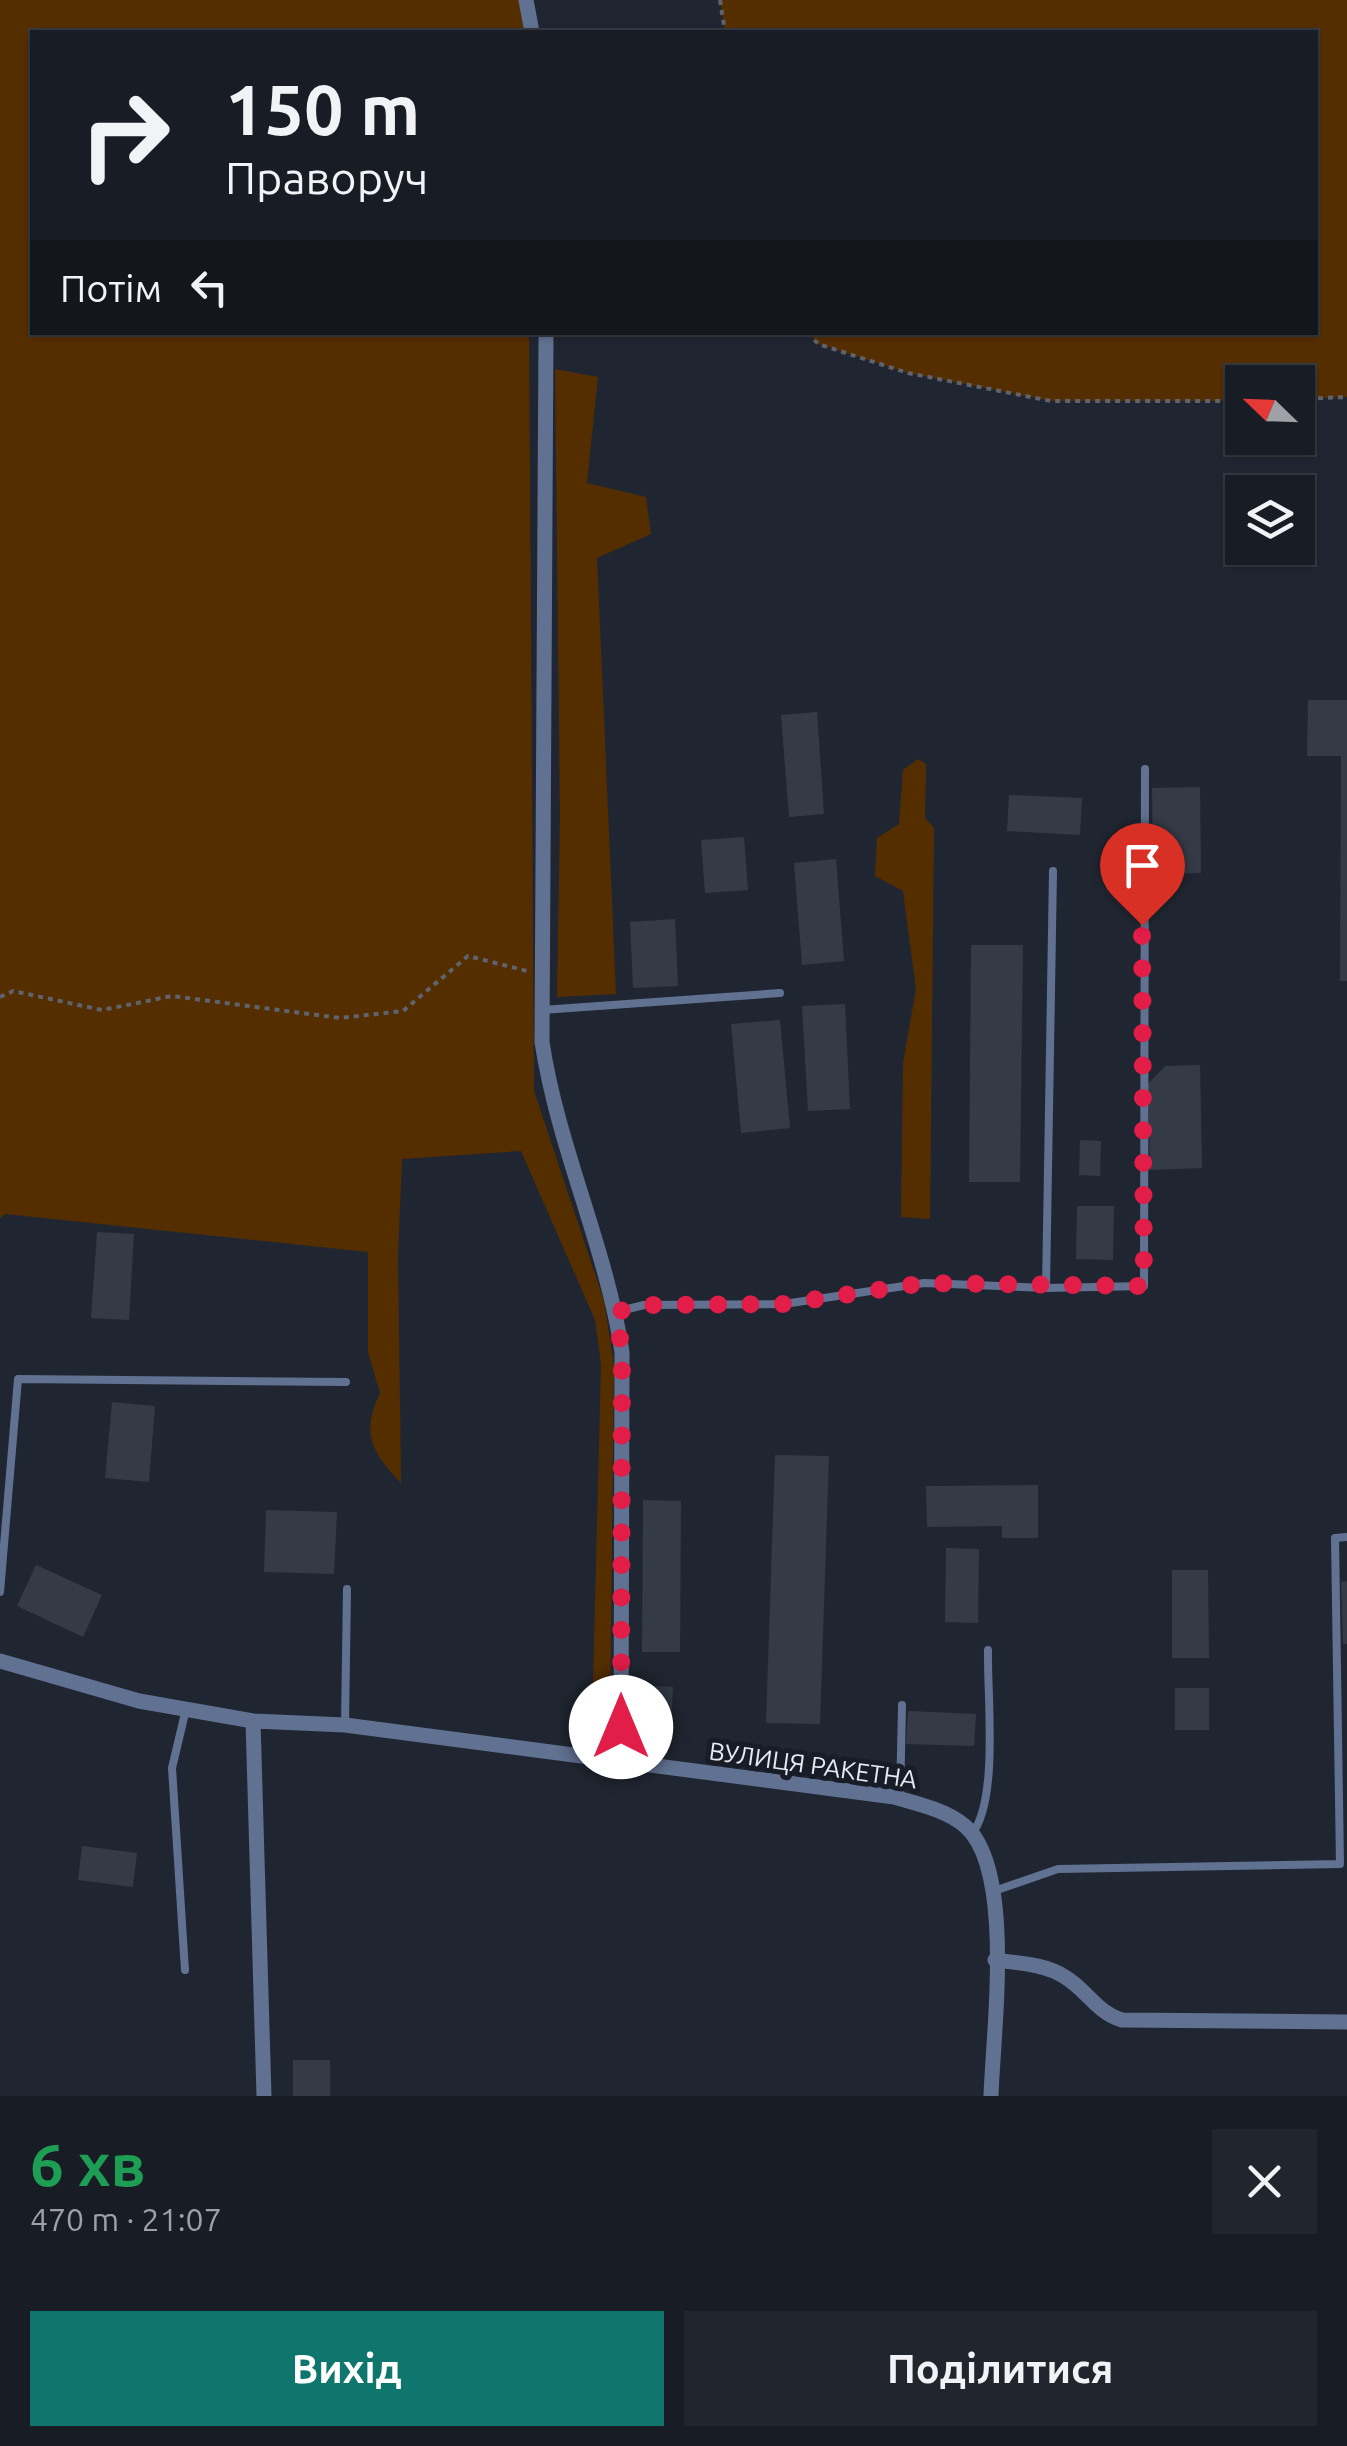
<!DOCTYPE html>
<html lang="uk">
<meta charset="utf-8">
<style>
:root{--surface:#181c25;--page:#21252d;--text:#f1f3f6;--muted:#9fa1a7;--line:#363a42;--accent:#0f766e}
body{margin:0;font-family:Ubuntu,sans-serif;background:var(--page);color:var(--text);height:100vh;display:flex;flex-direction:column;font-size:38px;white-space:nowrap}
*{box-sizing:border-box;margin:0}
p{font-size:32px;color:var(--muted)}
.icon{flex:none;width:55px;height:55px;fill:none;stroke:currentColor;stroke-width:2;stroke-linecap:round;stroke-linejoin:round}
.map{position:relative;height:2096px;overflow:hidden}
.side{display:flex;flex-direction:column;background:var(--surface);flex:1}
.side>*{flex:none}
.banner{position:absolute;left:30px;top:30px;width:1288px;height:305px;border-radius:0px;box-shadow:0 2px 8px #0004,0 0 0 2px var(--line);background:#181c25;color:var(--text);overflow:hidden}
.needle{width:65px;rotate:293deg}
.buttons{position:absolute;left:1225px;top:365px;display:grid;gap:20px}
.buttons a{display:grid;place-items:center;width:90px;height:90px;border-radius:0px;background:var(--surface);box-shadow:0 2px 8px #0004,0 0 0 2px var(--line);font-size:50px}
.pin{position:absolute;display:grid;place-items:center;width:85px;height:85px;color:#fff;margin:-102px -42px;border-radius:50% 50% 50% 0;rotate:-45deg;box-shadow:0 0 10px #0007}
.pin .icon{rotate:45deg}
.me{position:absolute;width:110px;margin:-55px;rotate:0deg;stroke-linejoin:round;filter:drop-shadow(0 0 8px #0008)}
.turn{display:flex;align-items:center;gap:35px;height:210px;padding:0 30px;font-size:45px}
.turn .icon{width:130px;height:130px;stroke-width:2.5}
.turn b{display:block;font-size:70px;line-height:85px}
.then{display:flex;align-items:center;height:95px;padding:0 30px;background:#0003;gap:20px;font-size:38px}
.round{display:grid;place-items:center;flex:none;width:105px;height:105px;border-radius:0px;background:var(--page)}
.overview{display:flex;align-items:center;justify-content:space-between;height:170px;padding:0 30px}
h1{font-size:60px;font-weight:600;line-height:75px;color:#1e9e55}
.cta{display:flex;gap:20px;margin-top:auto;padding:20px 30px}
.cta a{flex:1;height:115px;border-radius:0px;background:var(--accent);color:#fff;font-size:40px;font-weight:600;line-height:115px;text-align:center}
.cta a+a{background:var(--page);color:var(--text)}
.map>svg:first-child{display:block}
.green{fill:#552e00}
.building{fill:#343b47}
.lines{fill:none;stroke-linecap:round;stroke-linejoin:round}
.path{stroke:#5e636d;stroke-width:4;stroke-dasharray:5 5;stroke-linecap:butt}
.service{stroke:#607191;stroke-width:8}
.minor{stroke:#607191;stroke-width:15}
.route{stroke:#e11d48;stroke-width:18;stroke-dasharray:0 32.4}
.labels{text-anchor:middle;stroke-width:10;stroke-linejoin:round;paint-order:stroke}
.street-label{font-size:25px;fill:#e6eaf2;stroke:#171c27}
</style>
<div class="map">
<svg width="1347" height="2096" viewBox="0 0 1347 2096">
<rect width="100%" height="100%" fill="#202631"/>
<path class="green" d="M0,0H519L524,32H32V332L529,333L534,1091L604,1301L614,1365L610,1724L592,1723L601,1365L595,1320L521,1151L402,1159L398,1255L401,1483C371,1451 361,1433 380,1393L368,1352V1252L5,1214L0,1218Z
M720,0H1347V397L1298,399V382H1242V401H1051L908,373L818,344L808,333L1315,332V32H725Z
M555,369L598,377L587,483L646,497L651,534L597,558L616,994L557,997L560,816Z
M918,759L926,764L925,818L934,828L930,1219L901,1217L903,1063L916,989L903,891L875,876L877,838L899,824L903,770Z"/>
<path class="building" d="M1308,700H1347V981H1340L1341,756H1307Z
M817,712L824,814L789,817L781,715Z
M1200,787L1201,873L1153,874L1152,788Z
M1009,795L1082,798L1080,835L1007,831Z
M744,837L748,890L705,893L701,840Z
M836,859L844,961L802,965L794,863Z
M675,919L678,986L633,988L630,922Z
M971,945H1023L1020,1182H969Z
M845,1004L850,1109L808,1111L802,1006Z
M780,1020L790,1128L741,1133L731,1024Z
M1200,1065L1202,1168L1150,1170L1148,1084L1165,1066Z
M1080,1140L1101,1141L1100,1176L1079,1175Z
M1077,1206H1114L1113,1260L1076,1259Z
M97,1232L134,1234L129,1320L91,1318Z
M112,1402L155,1406L149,1482L105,1478Z
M775,1455L829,1456L820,1724L766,1723Z
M1038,1485V1538H1002V1526L927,1527L926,1486Z
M643,1500L681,1501L680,1652H642Z
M266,1510L337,1512L334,1574L264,1572Z
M946,1548L979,1549L978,1623L945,1622Z
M36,1565L102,1595L83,1637L17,1606Z
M1172,1570H1208L1209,1658H1172Z
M1347,1581V1644H1343L1341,1582Z
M641,1685L673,1687L670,1743L639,1742Z
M1175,1688H1209V1730H1175Z
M908,1711L976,1714L974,1746L906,1744Z
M82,1846L137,1853L133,1887L78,1880Z
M293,2060H330V2096H293Z"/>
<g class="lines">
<path class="path" d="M720,0L725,32
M808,332L818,344L908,373L1051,401H1242
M1298,399L1347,397
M0,997L13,991L102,1010L172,996L340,1018L403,1011L468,956L527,971"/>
<path class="service" d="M542,1010L780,993
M1046,1288L1144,1286L1145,769
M616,1312L644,1305L784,1304L924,1283L1046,1288L1053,871
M0,1592L18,1379L346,1382
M345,1725L347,1589
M900,1799L902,1705
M972,1834C999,1799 987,1696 988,1650
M997,1890L1058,1869L1340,1864L1335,1538L1347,1537
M185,1970L172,1768L186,1709"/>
<path class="minor" d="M526,0L532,32
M546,332L542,1042C558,1148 606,1246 622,1352L621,1764
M0,1661L139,1701L253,1721L345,1725L894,1797C918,1804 946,1810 965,1826C1015,1869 993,2032 991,2096
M253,1721L264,2096
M995,1960C1018,1963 1045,1964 1065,1977C1087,1990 1096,2012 1122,2020L1347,2022"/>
</g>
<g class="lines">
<path class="route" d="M621,1727L622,1352L616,1312L644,1305L784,1304L924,1283L1144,1286L1142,925"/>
</g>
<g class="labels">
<g class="street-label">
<text transform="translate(813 1765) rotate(8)" y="9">ВУЛИЦЯ РАКЕТНА</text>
</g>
</g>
</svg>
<div class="buttons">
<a><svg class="needle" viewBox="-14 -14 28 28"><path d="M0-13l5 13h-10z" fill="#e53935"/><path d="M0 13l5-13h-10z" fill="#9fa1a7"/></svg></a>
<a><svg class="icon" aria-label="layers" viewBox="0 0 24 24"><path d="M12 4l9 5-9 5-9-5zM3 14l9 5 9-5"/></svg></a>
</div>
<div class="pin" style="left:1142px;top:925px;background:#d93025"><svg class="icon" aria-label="arrive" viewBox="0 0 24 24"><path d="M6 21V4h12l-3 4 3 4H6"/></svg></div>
<svg class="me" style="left:621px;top:1727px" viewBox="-20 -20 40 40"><circle r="19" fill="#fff"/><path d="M0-13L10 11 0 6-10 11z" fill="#e11d48"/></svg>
<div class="banner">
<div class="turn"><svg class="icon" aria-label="right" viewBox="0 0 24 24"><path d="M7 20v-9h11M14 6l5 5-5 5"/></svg><div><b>150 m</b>Праворуч</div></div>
<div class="then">Потім<svg class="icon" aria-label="left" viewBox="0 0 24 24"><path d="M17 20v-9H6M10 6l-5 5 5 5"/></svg></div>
</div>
</div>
<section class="side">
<div class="overview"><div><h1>6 хв</h1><p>470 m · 21:07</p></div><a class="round"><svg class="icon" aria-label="close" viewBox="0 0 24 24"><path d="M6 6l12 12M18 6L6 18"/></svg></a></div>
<div class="cta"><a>Вихід</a><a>Поділитися</a></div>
</section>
